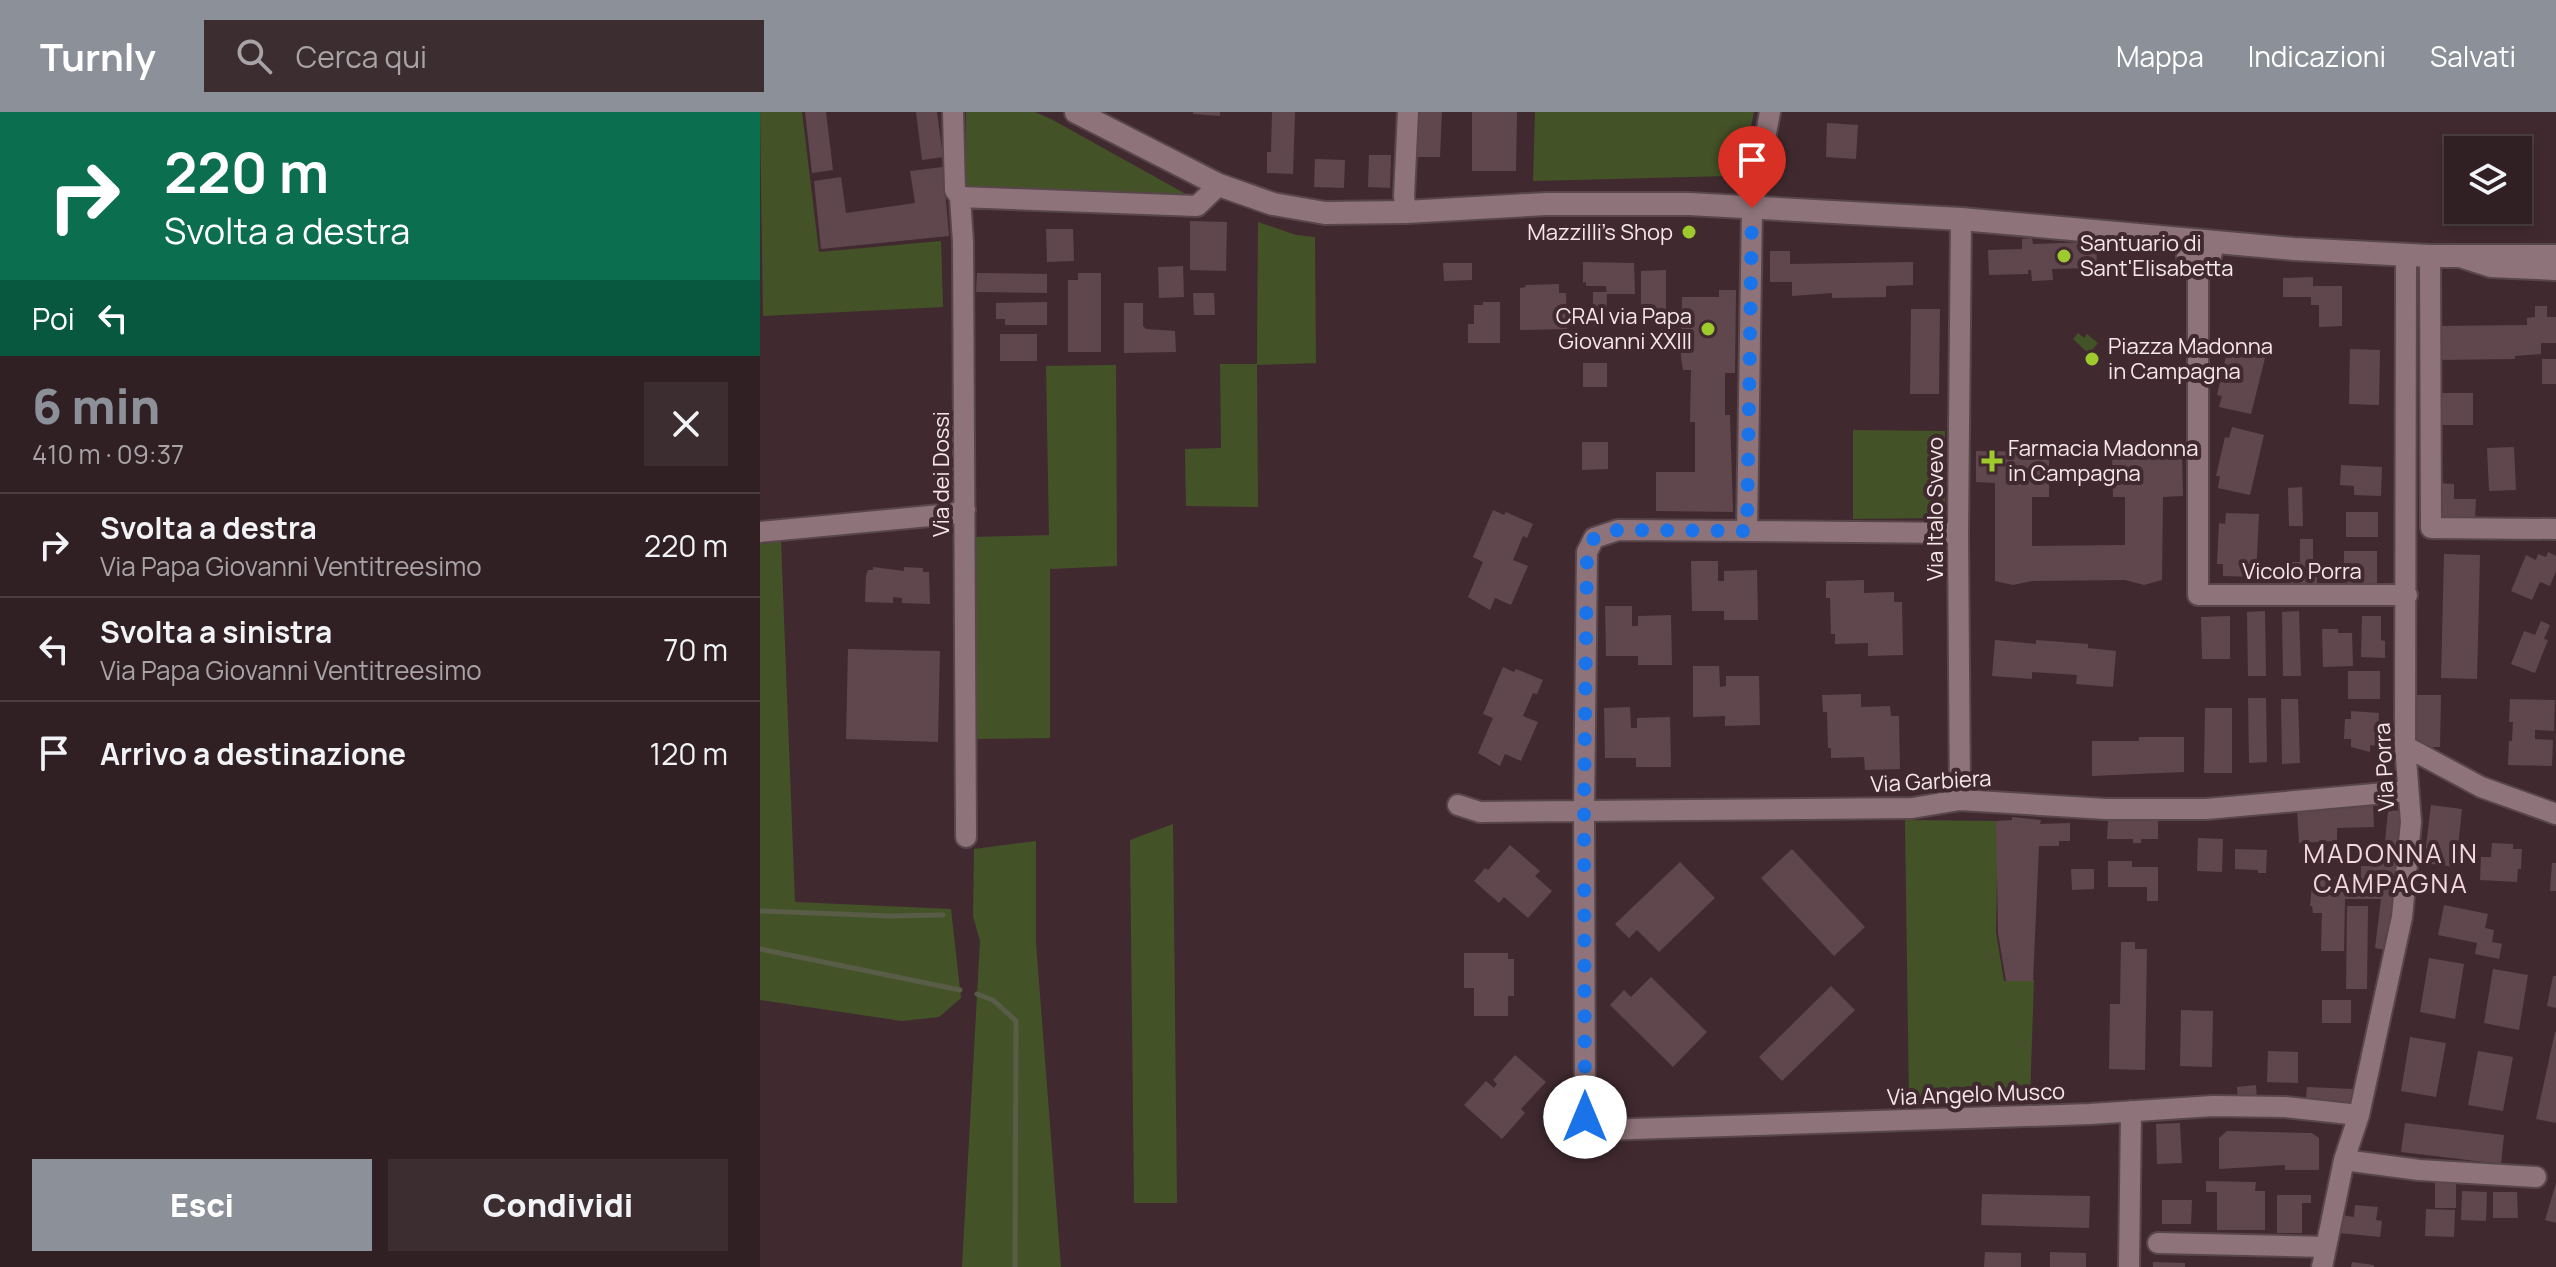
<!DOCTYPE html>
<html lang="it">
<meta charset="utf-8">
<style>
:root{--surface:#302024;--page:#3c2d31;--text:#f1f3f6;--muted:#a8a3a6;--line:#4b3e41;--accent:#8c9099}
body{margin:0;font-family:Manrope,sans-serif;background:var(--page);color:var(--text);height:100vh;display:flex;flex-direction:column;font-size:30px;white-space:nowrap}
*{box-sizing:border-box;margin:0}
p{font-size:26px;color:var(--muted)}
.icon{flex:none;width:44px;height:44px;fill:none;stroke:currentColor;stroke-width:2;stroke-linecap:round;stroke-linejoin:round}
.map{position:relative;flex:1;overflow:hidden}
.details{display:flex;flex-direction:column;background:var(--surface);width:760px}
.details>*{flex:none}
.guide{background:#0b6e4f;color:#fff;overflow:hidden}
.fabs{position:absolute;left:1684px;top:24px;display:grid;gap:16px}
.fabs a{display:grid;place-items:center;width:88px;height:88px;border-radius:0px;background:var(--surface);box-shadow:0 4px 12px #0003,0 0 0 2px var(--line);font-size:40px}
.pin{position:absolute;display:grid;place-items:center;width:68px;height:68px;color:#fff;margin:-82px -34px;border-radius:50% 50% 50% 0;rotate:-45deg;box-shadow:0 0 8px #0007}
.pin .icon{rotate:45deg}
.me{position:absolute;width:88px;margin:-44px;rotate:0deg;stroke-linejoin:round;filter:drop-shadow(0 0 6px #0008)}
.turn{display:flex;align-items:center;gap:28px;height:168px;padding:0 32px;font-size:36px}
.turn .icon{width:104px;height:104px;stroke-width:2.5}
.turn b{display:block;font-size:56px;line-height:68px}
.then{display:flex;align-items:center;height:76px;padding:0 32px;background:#0003;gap:16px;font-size:30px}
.round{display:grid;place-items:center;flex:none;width:84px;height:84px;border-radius:0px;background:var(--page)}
.overview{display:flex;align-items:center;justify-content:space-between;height:136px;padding:0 32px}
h1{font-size:48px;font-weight:800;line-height:60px;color:var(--accent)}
.cta{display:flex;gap:16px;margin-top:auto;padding:16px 32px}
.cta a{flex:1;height:92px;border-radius:0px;background:var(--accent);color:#fff;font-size:32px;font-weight:800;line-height:92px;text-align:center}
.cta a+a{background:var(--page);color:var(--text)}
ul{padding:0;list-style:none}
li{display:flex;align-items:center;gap:24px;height:104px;padding:0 32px;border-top:2px solid var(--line)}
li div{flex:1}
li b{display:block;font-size:30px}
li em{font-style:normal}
header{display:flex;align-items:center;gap:48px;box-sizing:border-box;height:112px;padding:0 40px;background:var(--accent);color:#fff}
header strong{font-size:38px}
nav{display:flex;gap:44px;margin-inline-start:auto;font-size:28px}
.search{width:560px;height:72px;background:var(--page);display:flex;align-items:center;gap:20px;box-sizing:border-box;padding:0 28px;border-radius:0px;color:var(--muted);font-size:30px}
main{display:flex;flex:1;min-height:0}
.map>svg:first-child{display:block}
.green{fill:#445228}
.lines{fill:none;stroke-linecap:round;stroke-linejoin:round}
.stream{stroke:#595c46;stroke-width:5}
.building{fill:#5f474d}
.minor-casing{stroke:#58464a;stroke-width:24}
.tertiary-casing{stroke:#58464a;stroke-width:26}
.minor{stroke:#8e747a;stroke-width:20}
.tertiary{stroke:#8e747a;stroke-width:22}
.route{stroke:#1a73e8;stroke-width:14;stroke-dasharray:0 25.2}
.poi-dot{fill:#9fca2e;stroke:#402a30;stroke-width:3}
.labels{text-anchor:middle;stroke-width:8;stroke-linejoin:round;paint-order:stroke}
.poi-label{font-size:22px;fill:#f6e7ea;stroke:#402a30;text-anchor:start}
.street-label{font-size:22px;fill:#f6e7ea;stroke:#402a30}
.quarter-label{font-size:26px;letter-spacing:2px;fill:#f5d8df;stroke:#402a30}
</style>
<header>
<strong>Turnly</strong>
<div class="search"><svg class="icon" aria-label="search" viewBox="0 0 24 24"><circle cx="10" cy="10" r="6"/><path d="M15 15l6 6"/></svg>Cerca qui</div>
<nav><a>Mappa</a><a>Indicazioni</a><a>Salvati</a></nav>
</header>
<main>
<section class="details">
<div class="guide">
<div class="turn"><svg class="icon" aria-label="right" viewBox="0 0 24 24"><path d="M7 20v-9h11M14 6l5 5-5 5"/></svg><div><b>220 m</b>Svolta a destra</div></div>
<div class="then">Poi<svg class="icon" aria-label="left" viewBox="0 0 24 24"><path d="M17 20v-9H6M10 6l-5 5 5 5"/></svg></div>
</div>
<div class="overview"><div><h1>6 min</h1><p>410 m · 09:37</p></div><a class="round"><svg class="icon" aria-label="close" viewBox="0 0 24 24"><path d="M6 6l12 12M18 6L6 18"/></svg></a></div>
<ul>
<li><svg class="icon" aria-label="right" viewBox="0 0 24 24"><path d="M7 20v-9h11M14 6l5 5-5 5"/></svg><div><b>Svolta a destra</b><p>Via Papa Giovanni Ventitreesimo</p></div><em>220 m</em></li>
<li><svg class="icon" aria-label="left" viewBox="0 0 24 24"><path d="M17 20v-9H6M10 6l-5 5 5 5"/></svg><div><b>Svolta a sinistra</b><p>Via Papa Giovanni Ventitreesimo</p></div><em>70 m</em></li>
<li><svg class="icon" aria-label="arrive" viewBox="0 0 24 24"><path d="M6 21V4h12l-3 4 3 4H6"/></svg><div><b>Arrivo a destinazione</b></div><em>120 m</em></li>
</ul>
<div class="cta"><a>Esci</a><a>Condividi</a></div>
</section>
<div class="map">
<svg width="1796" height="1155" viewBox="0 0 1796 1155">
<rect width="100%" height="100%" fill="#402a30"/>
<path class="green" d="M0,0H42L59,140L181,129L183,195L3,204Z
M206,0H275L291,7L433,86L206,77Z
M775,0H994L985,44L968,64L773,69Z
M498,110L536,123L555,125L556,251L497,253L498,395L426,394L425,337L461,336L460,252H497Z
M1318,221L1324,226L1327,222L1338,231L1329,242L1313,227Z
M356,253L357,454L290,457V626L213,627L215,425L289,423L286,254Z
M1093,318L1185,319V403L1181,406L1093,407Z
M21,429L35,790L191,797L201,886L179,905L142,909L0,888V432Z
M1145,708L1238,709L1236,820L1244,869L1274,868L1270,986L1149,992Z
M413,712L417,1091H374L370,728Z
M276,729V831L301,1155H202L220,829L213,804L214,737Z"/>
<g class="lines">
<path class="stream" d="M0,799L130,804L183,803
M0,837L200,878
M217,882L233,888L256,909L255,1155"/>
</g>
<path class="building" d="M45,0H66L73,58L52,61Z
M156,0H177L183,45L162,48Z
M433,0H460V4L433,2Z
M512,0H535L533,62L507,61V40H511Z
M656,0H682L680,45H654Z
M712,0H757L756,59H712Z
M1067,11L1098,13L1096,47L1066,45Z
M609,43H631L630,76L608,75Z
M555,47L585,48L584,76L554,75Z
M183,55L189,124L61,137L54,69L81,65L86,101L155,91L150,59Z
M430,109L467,110L466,159L430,158Z
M286,117H313L314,149L287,150Z
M1272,126L1273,132L1329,130V132H1336L1337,152H1330V156L1292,157L1293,168L1272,169L1271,158H1268V162L1229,163L1228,138L1262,137V127Z
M1010,139H1030V152L1153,150V173L1126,174V185L1072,186V181L1032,184V170H1010Z
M823,150L874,151L875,182H847L846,174H826V170L823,171Z
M683,151H712V168L684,169Z
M423,154L424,185L399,186L398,155Z
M906,158V207L881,206V159Z
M217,161L287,162V181L216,180Z
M318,161H341V240H308V168H318Z
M1553,165V174H1582V214L1559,215V193H1551V185H1523V166Z
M799,172V181H806L807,217L760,218V176L766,175L765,173Z
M959,178H976L975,261H965V303H970L973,400L896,399V360H935V310H930L931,258H923L921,245L922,185H959Z
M833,180H847L846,215L833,214Z
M433,181H454L455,203H434Z
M287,190V213H245V207H236V191Z
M723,190H740V231H708V212H714V193H723Z
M364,191H383V214L386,217L415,219L416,240L364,241Z
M1775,194H1787V205H1796V231H1781V242L1755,244V247L1676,248V214L1767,213V206L1775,205Z
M1151,197H1180L1179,282H1150Z
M240,222H277V249H240Z
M1474,234L1506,242L1491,302L1459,295L1462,284L1457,283L1466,244L1471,245Z
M1590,237L1620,238L1619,293L1589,292Z
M1782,247H1796V272H1782Z
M823,251H847V275H823Z
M1678,281H1713V313H1682V306H1678Z
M1472,315L1504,323L1490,383L1458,376L1460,364H1456L1465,325L1469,326Z
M822,330H848V357L822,358Z
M1754,335L1756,378L1729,379L1727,336Z
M1216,339L1289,340V385H1272V434L1365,433V385H1353L1352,343L1422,342L1423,384L1403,385L1402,468L1384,473L1365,468L1272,469L1253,473L1235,469V371L1216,370Z
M1581,353L1622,355L1621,384L1594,383V374L1580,373Z
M1676,371L1694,372V387H1716L1715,406H1675Z
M1542,375L1543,414H1529L1528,376Z
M733,398L744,403L746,400L773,412L767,426L763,424L753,448L768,454L751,493L735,486L730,498L708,485L723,450L713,445Z
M1586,400H1618V425H1586Z
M1466,401L1499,402L1496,465L1463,464V452H1457L1459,411L1465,412Z
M1540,427H1553V447H1557V474H1529V450H1540Z
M1584,439H1617V474H1584Z
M1788,440L1796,444V459L1790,474L1780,470L1772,488L1751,479L1766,443L1776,448L1778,442L1786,445Z
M1684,442L1720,443L1717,567L1681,566Z
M931,449H958V469H964V459L997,458L998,508H964V499H932Z
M113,455L144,459V455L163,456V460H169L170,492L142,491V486L133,485V491L105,490L106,464L108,458H113Z
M1104,468V481L1134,480V490H1142L1143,543L1108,544V531L1075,532V522H1071L1070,486H1066V469Z
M845,494H872V514H878V504L911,503L912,553H878V544H846Z
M1505,499L1506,564H1488L1487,500Z
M1539,499L1541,564H1523L1522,500Z
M1470,504V547H1442L1441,505Z
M1602,504H1621V528L1625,529V546L1601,545Z
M1781,509L1790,513L1784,527L1788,528L1775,561L1751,552L1764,519L1775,523Z
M1562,517H1578V521H1592L1593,554L1563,555Z
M1235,528L1276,532V528L1328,532V536L1356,539L1353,575L1316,572L1317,563L1272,560V567L1232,564Z
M88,537L180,539L178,630L86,627Z
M933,554H959L960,575L966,574V564H999L1000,613L965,614V604L933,605Z
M743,555L754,560L756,557L783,568L777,582L773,581L763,604L778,610L761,649L745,642L740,654L718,641L733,606L723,602Z
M1588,559H1620V587H1588Z
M1101,582V595L1130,594L1131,604H1139L1140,657L1105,658L1104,645L1071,646V636H1068L1067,600H1063L1062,583Z
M1651,583H1681L1680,635H1650Z
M1488,586H1506L1507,650L1489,651Z
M1521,587H1538L1540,651L1522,652Z
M1750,587L1795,588L1794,619L1775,618V627L1793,628L1792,654L1748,653L1749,629H1752L1753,610H1749Z
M870,595L871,616H877V606L910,605L911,655H876V646H845L844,596Z
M1445,596H1472V661H1444Z
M1591,599L1619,601L1617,634L1610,633V640L1591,635V627H1584L1585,607H1591Z
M1379,625H1424V660L1332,664V629H1379Z
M1613,691L1614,715L1577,716V729L1539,731L1537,696Z
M1671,693L1702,697L1696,755L1664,751Z
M1644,698L1637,786L1626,838L1615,836L1621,787H1585L1584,839H1561L1562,801H1553L1552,794H1550L1553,761H1571V765L1590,766L1601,764V754H1620L1621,741H1624L1628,699Z
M1252,705L1281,708L1280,712L1310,711V729H1299V734H1279L1273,869H1246L1238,821L1236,709L1252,708Z
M1348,708H1398V727H1381V731H1373V727H1347Z
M1438,726L1463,727L1462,760L1437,759Z
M1732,731L1753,732V737H1762L1761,757H1758L1757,770L1720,768L1721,745H1731Z
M750,733L780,759L775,764L792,779L768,806L744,785L739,791L714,769L725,756L728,758Z
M1032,737L1105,815L1074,844L1001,766Z
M1475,737L1507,738L1506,761H1498V758L1475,757Z
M1348,749H1372V755H1398V789H1387V775H1348Z
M920,750L955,786L899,840L877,818L869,826L855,812Z
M1792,751H1796V779H1790Z
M1311,757H1334V777L1312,778Z
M1684,793L1728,802L1725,816L1734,818L1732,830L1742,832L1739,847L1715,842L1717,831L1678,823Z
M1587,794H1608L1607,877H1586Z
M1361,830H1375V837H1387L1385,958L1349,957L1350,892H1360Z
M704,841H748V847H754V884H748V904H714V876H704Z
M1669,846L1704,852L1695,907L1660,900Z
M1733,857L1768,863L1759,918L1724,911Z
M1793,864H1796V896L1787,894Z
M891,865L947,920L913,955L850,893L864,878L871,885Z
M1071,874L1095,898L1022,969L999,945Z
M1562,888H1591V911H1562Z
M1421,898L1453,899L1452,955L1420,954Z
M1795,920H1796V1011L1776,1007Z
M1650,925L1686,931L1676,985L1641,979Z
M1508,939L1538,940V971L1507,970Z
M1718,939L1753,945L1743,999L1708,993Z
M755,943L786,970L761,997L765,1001L742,1027L704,993L726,969L734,976L737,972L733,968Z
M1496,973L1497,990L1478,991L1477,975Z
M1547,975L1594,977L1590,998L1545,995Z
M1420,1011L1422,1051L1397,1052L1396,1012Z
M1645,1011L1744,1023L1741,1052L1641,1040Z
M1467,1019L1552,1021L1559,1026V1058H1525V1053L1459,1057V1026Z
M1675,1067H1696V1096H1675Z
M1446,1069L1496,1070L1495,1079H1505V1118H1457V1080H1446Z
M1796,1071V1111L1785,1108Z
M1702,1079L1727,1080L1726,1109L1701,1108Z
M1733,1080H1757L1758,1106H1733Z
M1222,1082L1330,1084L1329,1116L1221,1113Z
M1517,1083H1551V1091H1542V1121H1517Z
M1402,1088H1432L1431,1112H1402Z
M1595,1093L1618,1095L1616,1108L1622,1109L1620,1125L1579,1121L1581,1103L1594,1105Z
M1666,1097L1695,1098L1694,1125L1665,1124Z
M1225,1140L1261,1141V1155H1224Z
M1290,1140L1326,1141V1155H1290Z
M1393,1150L1425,1151V1155H1393Z
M1592,1150L1614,1153V1155H1591Z"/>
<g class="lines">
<defs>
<path id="minor" d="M193,0L195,78L200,85L203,130L206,725
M1010,0L992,96L987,419L858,418L834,426L827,440L824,700L825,1005L834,1016L842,1018L1330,1002L1453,994L1525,995L1599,1003
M200,85L437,94L459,73
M646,100L644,84L648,0
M1430,128L1427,145L1438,162V483H1647
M1670,144L1671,416L1796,417
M1703,146L1731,155L1796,158
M1438,162L1451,144L1454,131
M987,419L1198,421
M0,420L191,402L205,398
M1645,634L1721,675L1796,702
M1200,688L1198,421L1201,107
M698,693L720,700L1152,696L1200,688L1346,697H1446L1648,679
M1584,1048L1659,1058L1776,1065
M1398,1131L1565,1135
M1369,1155L1371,999
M1562,1155L1584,1048L1599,1003L1642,805L1651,710L1645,634L1646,143"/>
<path id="tertiary" d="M316,0L459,73L513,92L565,101L646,100L786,92H929L1201,107L1534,137L1670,144H1796"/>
</defs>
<use href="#minor" class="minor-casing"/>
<use href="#tertiary" class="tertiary-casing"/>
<use href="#minor" class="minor"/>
<use href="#tertiary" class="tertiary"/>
</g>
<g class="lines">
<path class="route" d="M825,1005L824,700L827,440L834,426L858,418L987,419L992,96"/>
</g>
<g class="poi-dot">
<circle cx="929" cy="120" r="8"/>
<circle cx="1304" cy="144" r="8"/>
<circle cx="948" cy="217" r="8"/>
<circle cx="1332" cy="247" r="8"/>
<path d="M1228 337h8v8h8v8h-8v8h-8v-8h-8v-8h8z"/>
</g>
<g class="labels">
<g class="poi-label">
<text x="913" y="128" text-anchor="end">Mazzilli's Shop</text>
<text x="1320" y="139">Santuario di<tspan x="1320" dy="25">Sant'Elisabetta</tspan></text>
<text x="932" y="212" text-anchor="end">CRAI via Papa<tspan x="932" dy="25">Giovanni XXIII</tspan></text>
<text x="1348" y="242">Piazza Madonna<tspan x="1348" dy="25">in Campagna</tspan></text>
<text x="1248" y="344">Farmacia Madonna<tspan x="1248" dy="25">in Campagna</tspan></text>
</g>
<g class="street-label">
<text transform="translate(181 362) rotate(-90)" y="8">Via dei Dossi</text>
<text transform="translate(1175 397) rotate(-90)" y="8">Via Italo Svevo</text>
<text x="1542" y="467">Vicolo Porra</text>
<text transform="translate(1624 655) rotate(-93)" y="8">Via Porra</text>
<text transform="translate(1171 669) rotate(-3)" y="8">Via Garbiera</text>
<text transform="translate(1216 982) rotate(-2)" y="8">Via Angelo Musco</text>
</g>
<g class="quarter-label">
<text x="1631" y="751">MADONNA IN<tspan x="1631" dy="30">CAMPAGNA</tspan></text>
</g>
</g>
</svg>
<div class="fabs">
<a><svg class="icon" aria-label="layers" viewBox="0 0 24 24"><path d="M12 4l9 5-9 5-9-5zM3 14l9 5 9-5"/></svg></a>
</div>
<div class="pin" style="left:992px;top:96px;background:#d93025"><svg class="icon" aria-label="arrive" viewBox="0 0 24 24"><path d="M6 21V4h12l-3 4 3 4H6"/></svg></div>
<svg class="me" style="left:825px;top:1005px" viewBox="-20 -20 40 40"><circle r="19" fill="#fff"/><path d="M0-13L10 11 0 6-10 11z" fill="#1a73e8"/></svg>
</div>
</main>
